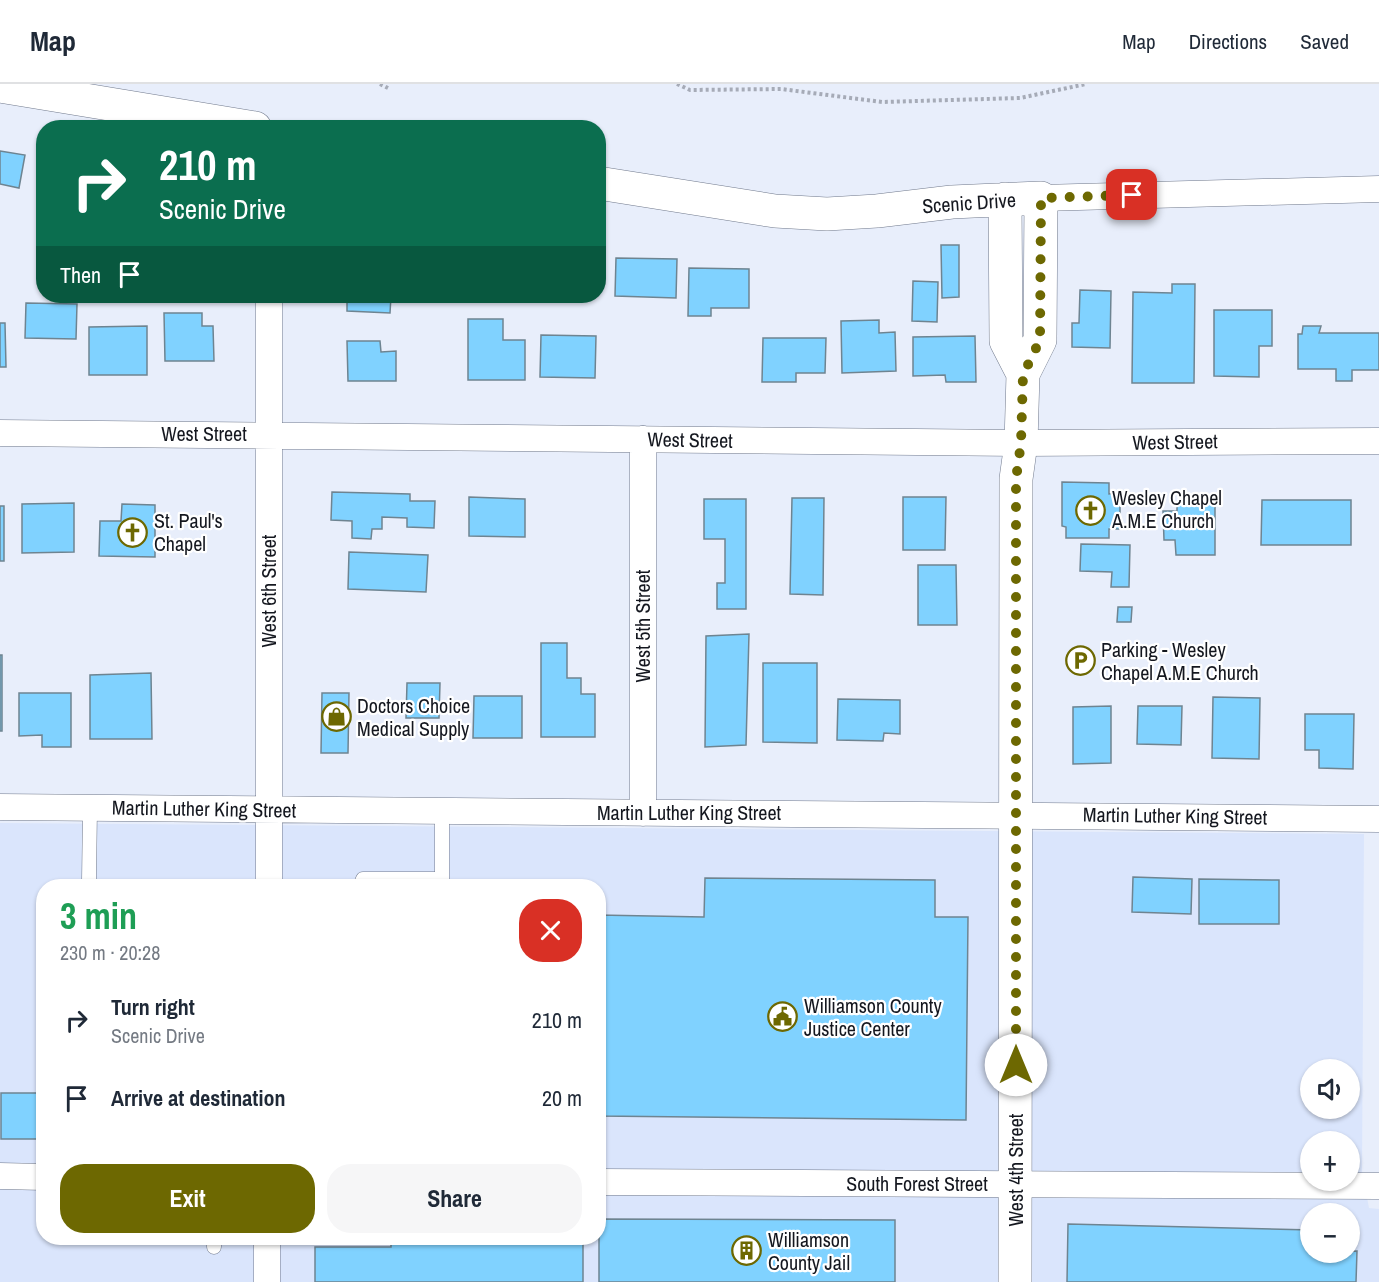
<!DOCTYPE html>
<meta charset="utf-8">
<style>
:root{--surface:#fff;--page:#f6f6f7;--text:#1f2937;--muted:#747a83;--line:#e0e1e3;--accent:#6d6801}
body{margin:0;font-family:"Archivo Narrow",sans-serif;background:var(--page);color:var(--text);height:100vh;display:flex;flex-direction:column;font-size:22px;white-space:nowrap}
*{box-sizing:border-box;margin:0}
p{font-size:20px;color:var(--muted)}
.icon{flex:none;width:33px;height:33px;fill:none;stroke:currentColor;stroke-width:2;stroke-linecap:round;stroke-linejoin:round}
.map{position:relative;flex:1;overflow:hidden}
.panel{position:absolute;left:36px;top:795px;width:570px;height:366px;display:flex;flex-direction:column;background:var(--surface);border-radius:24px;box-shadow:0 2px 4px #0004}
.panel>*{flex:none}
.hud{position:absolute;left:36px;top:36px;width:570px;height:183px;border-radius:24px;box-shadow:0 2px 4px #0004;background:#0b6e4f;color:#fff;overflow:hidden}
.controls{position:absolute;left:1300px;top:975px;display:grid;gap:12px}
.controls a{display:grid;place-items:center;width:60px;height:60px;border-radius:50%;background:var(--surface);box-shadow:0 2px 4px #0004;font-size:30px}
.pin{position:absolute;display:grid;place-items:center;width:51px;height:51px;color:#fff;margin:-26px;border-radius:12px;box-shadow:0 3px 9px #0006}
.me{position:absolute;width:66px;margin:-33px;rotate:0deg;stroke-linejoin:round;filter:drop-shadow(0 0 4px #0008)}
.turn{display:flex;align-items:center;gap:21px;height:126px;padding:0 24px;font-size:27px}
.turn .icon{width:78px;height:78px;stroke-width:2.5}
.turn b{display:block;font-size:42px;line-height:51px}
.then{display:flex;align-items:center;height:57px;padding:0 24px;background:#0003;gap:12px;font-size:22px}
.round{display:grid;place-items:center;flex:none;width:63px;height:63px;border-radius:24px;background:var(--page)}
.summary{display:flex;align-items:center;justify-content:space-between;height:102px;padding:0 24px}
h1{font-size:36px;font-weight:700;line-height:45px;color:#1e9e55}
.cta{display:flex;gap:12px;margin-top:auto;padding:12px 24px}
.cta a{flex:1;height:69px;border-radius:24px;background:var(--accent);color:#fff;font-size:24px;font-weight:700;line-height:69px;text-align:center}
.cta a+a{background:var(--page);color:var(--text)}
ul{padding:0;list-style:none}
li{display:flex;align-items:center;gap:18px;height:78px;padding:0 24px}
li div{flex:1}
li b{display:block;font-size:22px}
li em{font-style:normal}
header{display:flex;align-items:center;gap:36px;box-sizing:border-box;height:84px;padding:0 30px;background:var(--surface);border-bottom:2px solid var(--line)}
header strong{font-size:28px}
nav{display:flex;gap:33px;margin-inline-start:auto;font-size:21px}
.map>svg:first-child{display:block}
.built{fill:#dae5fc;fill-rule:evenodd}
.building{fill:#80d2ff;stroke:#6e8491;stroke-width:1.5}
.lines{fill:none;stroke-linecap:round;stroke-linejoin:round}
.lane-casing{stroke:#70798c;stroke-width:15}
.street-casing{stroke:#70798c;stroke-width:27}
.secondary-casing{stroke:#70798c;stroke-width:34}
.path{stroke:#a6abb7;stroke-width:4;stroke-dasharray:3 3;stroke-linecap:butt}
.lane{stroke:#fff;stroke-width:14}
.street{stroke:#fff;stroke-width:26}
.secondary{stroke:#fff;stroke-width:33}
.route{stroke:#6d6801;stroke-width:10;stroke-dasharray:0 18}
.labels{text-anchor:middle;stroke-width:4.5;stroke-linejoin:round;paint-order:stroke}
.street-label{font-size:20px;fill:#14171f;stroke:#fff}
.poi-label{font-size:20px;fill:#14171f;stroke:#fff;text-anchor:start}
</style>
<header>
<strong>Map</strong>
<nav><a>Map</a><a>Directions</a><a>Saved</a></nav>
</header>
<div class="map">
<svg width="1379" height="1198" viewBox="0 0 1379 1198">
<rect width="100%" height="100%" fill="#e8eefb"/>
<path class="built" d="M0,739L1364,750L1362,1087L1369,1124L1379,1125V1198H0ZM44,802H598V1154H44ZM1311,986H1350V1024H1311ZM1311,1058H1350V1096H1311ZM1311,1130H1350V1168H1311Z"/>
<path class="building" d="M0,67L25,71L19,104L0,100Z
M44,89V118H40Z
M941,161H959V213L942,214Z
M616,174L677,175L676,214L615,212Z
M689,184L749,185V224H711V232H688Z
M913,197L938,198L937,238L912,237Z
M1172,200H1195L1194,299H1132L1133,208L1172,209Z
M1080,206L1111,207L1110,264L1072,263V239H1079Z
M347,212H391L390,229L347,227Z
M26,219L77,220L76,255L25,254Z
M1214,226H1272V262H1259V293L1214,292Z
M164,229H202V242H213L214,277H165Z
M468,235H503V256H525V296H468Z
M879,236V249L895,248L896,287L842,289L841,237Z
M0,239H5L6,283H0Z
M147,242V291H89V243Z
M1303,242H1321L1319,249H1379V286H1352V297H1336V285H1298V250H1302Z
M541,251L596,252L595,294L540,293Z
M975,252L976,298H946L945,291L913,292V253Z
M763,254H826L825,289H796V298H762Z
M347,257H380L381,268L396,267V297H348Z
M1062,398L1109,399V410L1120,409V445H1109V454H1066V443L1062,442Z
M332,408L410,410V417H435L434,444L407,443V434L382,433V445H372L371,455L352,454V437L331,436Z
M469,413L525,415V453L469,452Z
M903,413H946L945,466H903Z
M792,414H824L823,511L790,510Z
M704,415H746V525H717V499H725V455H704Z
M1262,416H1351V461H1261Z
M1177,418H1215V471H1176L1175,456H1164L1163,427H1177Z
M74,419V468L22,469V420Z
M122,420L155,421V473L99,472L100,437H121Z
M0,422H4V477H0Z
M1081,460L1130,461L1129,503H1111L1112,488L1080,487Z
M349,468L428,471L426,508L348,505Z
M918,481H956L957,541H918Z
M1118,523H1132L1131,538H1117Z
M749,550L746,661L705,663L706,552Z
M541,559H567V594H581V610H595V653H541Z
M0,571H2V647H0Z
M763,579H817V659L763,658Z
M151,589L152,655H90V591Z
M407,599H440L439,634H406Z
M19,609H71V663H42V651L19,652Z
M322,609H349L348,669H321Z
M474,612H522V654H473Z
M1213,613L1260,614L1259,675L1212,674Z
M838,615L900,616V650L884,649L883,657L837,656Z
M1111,622V679L1073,680V623Z
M1138,622H1182L1181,661L1137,660Z
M1305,630H1354L1353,685L1319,684V666H1305Z
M1133,793L1192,795L1191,830L1132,828Z
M705,794L935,796V833H968L966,1036L598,1032V831L704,833Z
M1199,795L1279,796V840H1199Z
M1,1009H44V1055H1Z
M599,1135L895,1136V1198H599Z
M1068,1140L1311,1146V1168L1357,1167L1356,1198H1067Z
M391,1154H583V1198H315V1163H391Z"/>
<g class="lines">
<defs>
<path id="lane" d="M442,728V802
M89,797L90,724
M360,802L363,795H442
M214,1163V1154"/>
<path id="street" d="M1041,114L1379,105
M269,212V802
M0,349L1021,359L1379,357
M643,355V729
M0,723L1379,735
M0,1092L44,1093
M598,1098L1379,1102
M267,1198V1154"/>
<path id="secondary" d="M0,2L255,44
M598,99L775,127L827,130L877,127L952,118L1041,114L1040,256L1023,290L1021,359L1016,395L1015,1198
M1005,115L1006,257L1023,290"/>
</defs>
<use href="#lane" class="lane-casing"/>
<use href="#street" class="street-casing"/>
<use href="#secondary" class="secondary-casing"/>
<path class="path" d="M380,0L388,4
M677,0L690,6L781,5L882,18L1020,14L1086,0"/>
<use href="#lane" class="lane"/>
<use href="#street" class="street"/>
<use href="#secondary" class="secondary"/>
</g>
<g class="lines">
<path class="route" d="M1016,981V395L1021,359L1023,291L1040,256L1041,114L1132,111"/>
</g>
<defs>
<symbol id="church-ring" viewBox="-11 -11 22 22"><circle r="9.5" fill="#fff" stroke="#6d6801" stroke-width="1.5"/><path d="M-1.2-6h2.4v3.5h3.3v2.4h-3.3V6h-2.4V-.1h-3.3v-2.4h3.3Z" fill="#6d6801"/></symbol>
<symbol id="parking-ring" viewBox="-11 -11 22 22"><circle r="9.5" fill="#fff" stroke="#6d6801" stroke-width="1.5"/><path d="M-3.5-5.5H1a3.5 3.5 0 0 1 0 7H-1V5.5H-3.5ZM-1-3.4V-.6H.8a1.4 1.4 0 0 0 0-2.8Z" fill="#6d6801"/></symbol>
<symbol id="shop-ring" viewBox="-11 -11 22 22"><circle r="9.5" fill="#fff" stroke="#6d6801" stroke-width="1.5"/><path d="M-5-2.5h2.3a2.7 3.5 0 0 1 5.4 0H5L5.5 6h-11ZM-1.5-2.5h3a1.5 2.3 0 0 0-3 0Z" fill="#6d6801"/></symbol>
<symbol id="civic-ring" viewBox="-11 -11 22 22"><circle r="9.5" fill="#fff" stroke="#6d6801" stroke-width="1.5"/><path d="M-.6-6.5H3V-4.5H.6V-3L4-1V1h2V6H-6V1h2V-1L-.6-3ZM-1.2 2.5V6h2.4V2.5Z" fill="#6d6801"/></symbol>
<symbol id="building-ring" viewBox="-11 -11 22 22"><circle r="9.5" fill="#fff" stroke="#6d6801" stroke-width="1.5"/><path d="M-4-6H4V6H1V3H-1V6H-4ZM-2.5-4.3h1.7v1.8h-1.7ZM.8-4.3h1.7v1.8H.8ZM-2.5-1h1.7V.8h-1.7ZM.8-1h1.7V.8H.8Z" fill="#6d6801"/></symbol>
</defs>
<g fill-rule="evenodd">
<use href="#church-ring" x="1074" y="410" width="33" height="33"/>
<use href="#church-ring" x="116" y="432" width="33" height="33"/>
<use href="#parking-ring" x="1064" y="560" width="33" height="33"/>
<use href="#shop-ring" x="320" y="616" width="33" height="33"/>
<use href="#civic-ring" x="766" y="916" width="33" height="33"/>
<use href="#building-ring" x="730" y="1150" width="33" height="33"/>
</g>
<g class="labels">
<g class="street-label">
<text transform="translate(969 119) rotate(-4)" y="7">Scenic Drive</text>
<text x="204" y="357">West Street</text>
<text transform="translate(690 356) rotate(1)" y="7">West Street</text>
<text transform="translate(1175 358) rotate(-1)" y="7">West Street</text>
<text transform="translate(269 507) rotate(-90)" y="7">West 6th Street</text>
<text transform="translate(643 542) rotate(-90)" y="7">West 5th Street</text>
<text transform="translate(204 725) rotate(1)" y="7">Martin Luther King Street</text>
<text x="689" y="736">Martin Luther King Street</text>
<text transform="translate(1175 732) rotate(1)" y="7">Martin Luther King Street</text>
<text transform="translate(1016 1086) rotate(-90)" y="7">West 4th Street</text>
<text x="917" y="1107">South Forest Street</text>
</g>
<g class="poi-label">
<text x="1112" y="421">Wesley Chapel<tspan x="1112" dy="23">A.M.E Church</tspan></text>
<text x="154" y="444">St. Paul's<tspan x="154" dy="23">Chapel</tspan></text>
<text x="1101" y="573">Parking - Wesley<tspan x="1101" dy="23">Chapel A.M.E Church</tspan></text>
<text x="357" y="629">Doctors Choice<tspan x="357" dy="23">Medical Supply</tspan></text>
<text x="804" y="929">Williamson County<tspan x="804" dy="23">Justice Center</tspan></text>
<text x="768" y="1163">Williamson<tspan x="768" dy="23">County Jail</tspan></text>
</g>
</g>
</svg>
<div class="controls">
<a><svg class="icon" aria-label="sound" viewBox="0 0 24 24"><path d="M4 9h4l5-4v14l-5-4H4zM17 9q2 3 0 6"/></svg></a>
<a>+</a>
<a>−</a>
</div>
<div class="pin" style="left:1132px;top:111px;background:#d93025"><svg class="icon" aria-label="arrive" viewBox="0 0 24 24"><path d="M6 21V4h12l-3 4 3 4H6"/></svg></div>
<svg class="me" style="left:1016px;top:981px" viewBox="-20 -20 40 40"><circle r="19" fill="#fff"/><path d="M0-13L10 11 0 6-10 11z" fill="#6d6801"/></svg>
<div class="hud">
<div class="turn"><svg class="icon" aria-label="right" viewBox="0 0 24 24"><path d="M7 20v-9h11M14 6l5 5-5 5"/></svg><div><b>210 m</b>Scenic Drive</div></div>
<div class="then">Then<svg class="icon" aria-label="arrive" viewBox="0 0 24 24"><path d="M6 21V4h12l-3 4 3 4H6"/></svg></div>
</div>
<section class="panel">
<div class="summary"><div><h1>3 min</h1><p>230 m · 20:28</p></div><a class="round" style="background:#d93025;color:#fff"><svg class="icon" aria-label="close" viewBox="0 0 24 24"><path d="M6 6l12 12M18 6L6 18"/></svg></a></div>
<ul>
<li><svg class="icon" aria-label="right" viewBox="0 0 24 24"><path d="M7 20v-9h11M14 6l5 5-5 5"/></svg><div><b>Turn right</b><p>Scenic Drive</p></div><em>210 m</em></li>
<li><svg class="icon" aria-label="arrive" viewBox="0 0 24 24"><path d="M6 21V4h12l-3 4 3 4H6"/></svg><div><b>Arrive at destination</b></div><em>20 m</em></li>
</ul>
<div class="cta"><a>Exit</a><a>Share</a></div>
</section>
</div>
